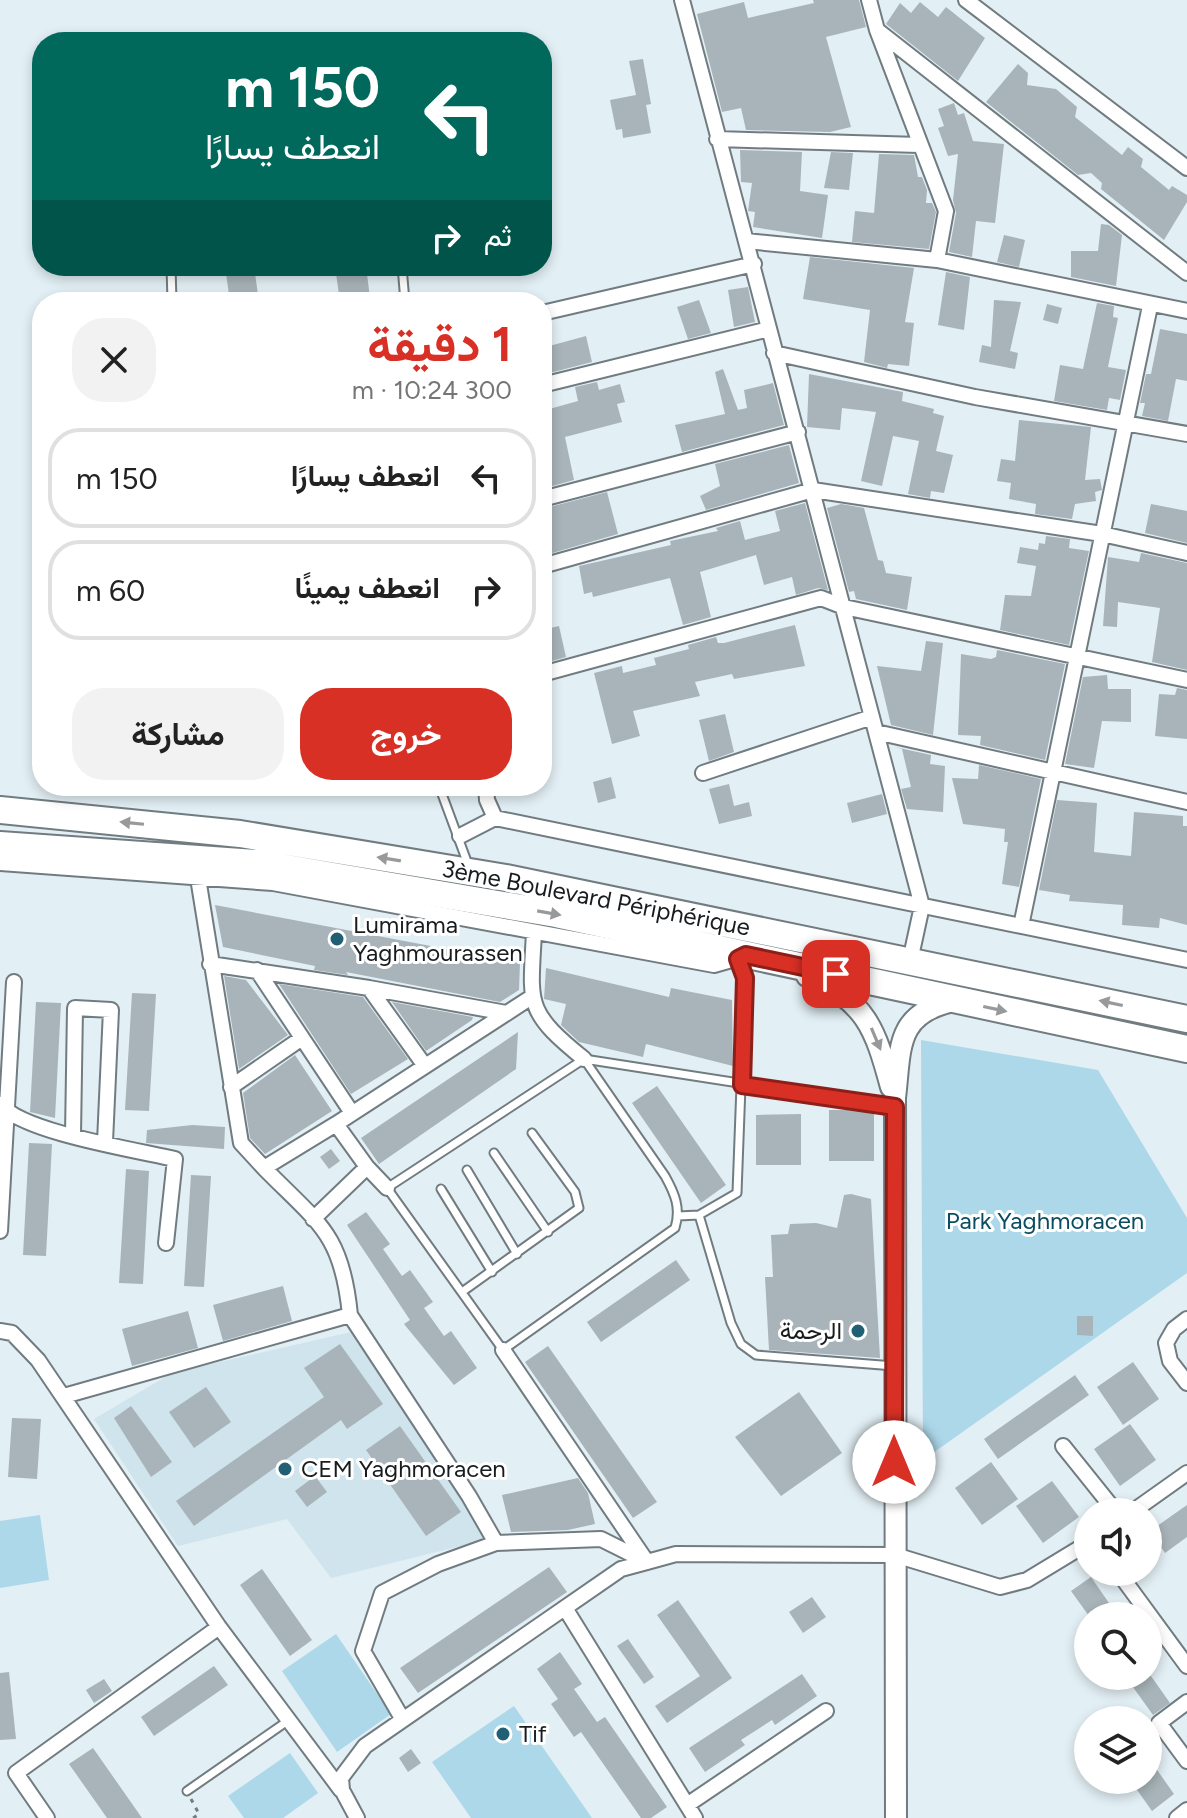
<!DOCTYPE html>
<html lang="ar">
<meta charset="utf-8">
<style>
:root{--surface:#fff;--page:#f2f2f2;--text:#222;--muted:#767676;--line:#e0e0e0;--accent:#d93025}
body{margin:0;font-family:Figtree,Vazirmatn,sans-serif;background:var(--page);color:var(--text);direction:rtl;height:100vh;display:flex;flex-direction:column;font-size:30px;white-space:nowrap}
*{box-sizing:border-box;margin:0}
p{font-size:26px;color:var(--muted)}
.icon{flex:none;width:44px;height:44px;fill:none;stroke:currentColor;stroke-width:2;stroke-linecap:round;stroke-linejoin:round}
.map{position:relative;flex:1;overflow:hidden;direction:ltr}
.details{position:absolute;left:32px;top:292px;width:520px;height:504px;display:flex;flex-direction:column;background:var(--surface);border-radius:32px;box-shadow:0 4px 12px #0003;direction:rtl}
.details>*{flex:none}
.guide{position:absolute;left:32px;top:32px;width:520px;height:244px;border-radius:32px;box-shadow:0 4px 12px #0003;direction:rtl;background:#00695c;color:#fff;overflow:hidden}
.controls{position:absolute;left:1074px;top:1498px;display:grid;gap:16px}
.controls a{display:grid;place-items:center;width:88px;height:88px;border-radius:50%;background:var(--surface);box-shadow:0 4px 12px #0003;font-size:40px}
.pin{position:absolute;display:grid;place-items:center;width:68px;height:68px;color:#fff;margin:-34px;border-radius:16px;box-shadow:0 4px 12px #0006}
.me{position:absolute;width:88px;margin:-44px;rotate:0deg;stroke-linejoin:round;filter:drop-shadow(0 0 6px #0008)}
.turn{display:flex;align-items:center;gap:28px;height:168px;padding:0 40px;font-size:36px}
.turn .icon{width:104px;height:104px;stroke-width:2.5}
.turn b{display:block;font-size:56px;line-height:68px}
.then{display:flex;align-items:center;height:76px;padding:0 40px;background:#0003;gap:16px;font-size:30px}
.round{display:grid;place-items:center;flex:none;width:84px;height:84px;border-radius:32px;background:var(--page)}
.head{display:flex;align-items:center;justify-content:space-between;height:136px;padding:0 40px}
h1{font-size:48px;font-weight:700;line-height:60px;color:var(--accent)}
.cta{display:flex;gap:16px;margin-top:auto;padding:16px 40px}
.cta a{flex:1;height:92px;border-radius:32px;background:var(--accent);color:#fff;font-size:32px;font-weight:700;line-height:92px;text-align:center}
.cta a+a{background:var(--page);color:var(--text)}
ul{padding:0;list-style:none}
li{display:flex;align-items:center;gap:24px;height:100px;margin:0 16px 12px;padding:0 24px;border:4px solid var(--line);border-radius:32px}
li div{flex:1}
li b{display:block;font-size:30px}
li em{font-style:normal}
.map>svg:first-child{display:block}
.built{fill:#cfe4ed}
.green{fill:#add8ea}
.building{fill:#a8b4b9}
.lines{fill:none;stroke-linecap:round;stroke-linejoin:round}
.lane-casing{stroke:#717c81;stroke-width:11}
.street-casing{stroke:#717c81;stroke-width:18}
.secondary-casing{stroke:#717c81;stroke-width:24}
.highway-casing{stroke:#717c81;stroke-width:30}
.path{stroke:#747d80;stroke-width:3;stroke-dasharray:4 6;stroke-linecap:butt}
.lane{stroke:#fff;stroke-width:7}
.street{stroke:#fff;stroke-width:14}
.secondary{stroke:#fff;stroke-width:20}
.highway{stroke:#fff;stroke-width:26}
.oneway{fill:#97999a}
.route-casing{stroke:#8d1f18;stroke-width:20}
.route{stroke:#d93025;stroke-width:14}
.poi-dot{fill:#215f75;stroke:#fff;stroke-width:3}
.labels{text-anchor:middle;stroke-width:6;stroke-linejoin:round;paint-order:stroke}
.street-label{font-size:24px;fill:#181c1e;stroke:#fff}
.poi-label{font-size:24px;fill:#181c1e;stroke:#fff;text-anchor:start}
.park-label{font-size:24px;fill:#0a4d62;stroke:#fff}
</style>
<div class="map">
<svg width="1187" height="1818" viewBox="0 0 1187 1818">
<rect width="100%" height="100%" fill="#e2eff4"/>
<path class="built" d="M351,1332L489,1539L331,1578L287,1519L178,1546L94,1419L172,1373Z"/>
<path class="green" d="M921,1040L1098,1070L1187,1218V1273L923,1460Z
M40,1515L49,1580L0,1588V1521Z
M336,1634L391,1714L337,1752L282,1671Z
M514,1706L592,1818H471L432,1762Z
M290,1753L318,1793L283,1818H244L228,1796Z"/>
<path class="building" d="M813,0H859L866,27L826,37L851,127L830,132L746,130L741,108L722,112L697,14L744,2L748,18L814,3Z
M920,2L938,17L946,7L985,38L958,81L886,24L900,3L911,13Z
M643,59L651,104L646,105L651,133L623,138L622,129L616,130L610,100L636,95L629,61Z
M1018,64L1028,73L1027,85L1056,89L1077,107L1075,117L1122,155L1128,147L1143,159L1141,167L1169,190L1172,186L1187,195V202L1164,240L1101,189L1102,183L1091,173L1078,175L986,102Z
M954,103L958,115L964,113L973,141L1004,144L995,223L976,221L972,257L949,252L956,213L953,200L958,154L948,156L938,128L944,126L938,109Z
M740,150L802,152L800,191L828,195L822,238L753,227L755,212L748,211L752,183L741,182Z
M831,152L853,153L849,190L824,188Z
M879,154L914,155L918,177H922L927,190L926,203H932L936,212L929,249L852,242L855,211L874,213Z
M1101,224L1109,225L1122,235L1116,286L1071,277V251H1098Z
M1004,235L1025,240L1019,267L997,262Z
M810,257L914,268L905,322L914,323L909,366L888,364L887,368L864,362L870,310L803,299Z
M225,266H254L259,302H230Z
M335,266H366L370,298L340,302Z
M946,272L970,277L964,330L938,325Z
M748,287L755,322L734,327L728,290Z
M699,300L711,333L688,339L677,307Z
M994,300L1021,302L1010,351L1018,353L1015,369L979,362L982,345L991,347Z
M1097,303L1114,306L1113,317L1118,318L1108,367L1126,370L1120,400L1109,398L1107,410L1054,401L1060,365L1083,369Z
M1047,304L1062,308L1058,324L1043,320Z
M1160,329L1187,334V381L1176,379L1168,421L1142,416L1145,403H1140L1146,374H1151Z
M586,336L592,362L542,375V348Z
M723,369L738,410L747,408L744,390L773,383L784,425L682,452L675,425L725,414L715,372Z
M809,374L903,392L902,401L934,409L933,413L944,416L936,451L953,455L944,493L931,491L930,498L908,494L919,441L893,436L882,486L861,481L876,412L842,408L840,430L807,427Z
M597,382L599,390L620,384L625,402L617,404L622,422L565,437L574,480L542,489V411L578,401L575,387Z
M1019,420L1091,427L1085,480L1100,479L1102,490L1095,492L1096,501L1075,504L1072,519L1035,514L1036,504L1009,499L1011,483L997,481L1001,459L1015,461Z
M789,445L799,483L706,510L700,496L720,486L715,464Z
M607,492L618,534L542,556V537L547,536L542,509Z
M805,503L828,590L818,588L796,595L792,577L764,585L756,555L700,572L711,617L683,625L670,578L593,597L592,592L584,594L579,566L671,545L670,541L718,531L716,528L740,521L745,540L780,531L775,511Z
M841,504L864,508L878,560L883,561L886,573L912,577L907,610L856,599L854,591L849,592L827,508Z
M1151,504L1187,511V543L1145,533Z
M1046,536L1070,539L1069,548L1089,551L1069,645L1000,630L1005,595L1031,596L1036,566L1017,563L1020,547L1038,550L1039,543L1045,544Z
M1141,553L1187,563V670L1152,662L1160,608L1118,602L1117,627L1103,626L1108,557L1139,562Z
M795,625L805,666L734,679L732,674L695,682L700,696L633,711L640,736L612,744L594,673L622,666L623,673L656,665L654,658L689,649L688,645L716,637L718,643H724Z
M559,626L566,657L542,664V630Z
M926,641L943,643L933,735L891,725L877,666L921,671Z
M997,650L1065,664L1045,760L980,745L981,736L958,735L961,654L991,659L996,657Z
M1107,675L1108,689H1131V722L1102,721L1094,768L1065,764L1083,677Z
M1177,688L1187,690V739L1155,736L1159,694L1175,695Z
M725,714L734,752L709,761L699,720Z
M895,747L931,755L930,764L945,766L943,812L907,809L901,789L911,787L902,749Z
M979,765L1041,779L1019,887L1002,884L1008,842H1004L1005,829L963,824L952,778L978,779Z
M611,777L616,798L598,803L593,782Z
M729,784L734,806L749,802L752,816L719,824L709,789Z
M882,794L887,814L852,823L847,803Z
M1057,800L1097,803L1094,852L1103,853L1131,856L1134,812L1183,816V826H1187V925L1160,918L1159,928L1122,925L1123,905L1069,901L1070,895L1039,890Z
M215,905L520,963L519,990L500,1002L346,972L348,975L314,970L315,966L223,947Z
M546,968L669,997L671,988L732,1000L733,1066L646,1044L643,1057L579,1042L561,1025L566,1004L544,999Z
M224,976L246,980L288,1035L239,1069Z
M279,984L363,997L408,1059L351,1094Z
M132,993L156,994L149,1111L125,1110Z
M36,1002L61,1003L55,1118L30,1112Z
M392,1002L473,1017L472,1020L426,1051Z
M518,1032L516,1069L379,1164L361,1138Z
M295,1055L332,1111L265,1154L250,1138L243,1093Z
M657,1086L726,1185L701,1203L632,1103Z
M829,1110H874V1161H829Z
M801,1114V1165H756V1115Z
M192,1125L225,1127L224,1149L146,1143L147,1130Z
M29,1143L52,1144L46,1256L23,1255Z
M331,1149L340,1161L329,1169L320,1157Z
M126,1169L149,1171L143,1284L119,1283Z
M191,1175L211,1176L204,1287L184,1286Z
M851,1194L871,1199L880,1358L769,1350L765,1277H773L771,1235L788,1234L790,1224L816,1223L837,1228L844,1195Z
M366,1212L390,1244L383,1249L402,1276L410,1270L433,1302L424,1308L444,1336L451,1331L477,1368L454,1385L404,1324L410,1320L347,1225Z
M676,1260L690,1280L601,1342L587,1322Z
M283,1286L292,1321L223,1341L213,1305Z
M188,1311L198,1348L132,1366L122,1329Z
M1077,1316H1093V1336L1077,1335Z
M340,1344L383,1404L347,1429L341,1420L194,1526L176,1501L324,1397L304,1368Z
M548,1346L657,1502L633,1518L525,1362Z
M1133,1362L1159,1399L1123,1425L1097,1387Z
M1075,1375L1089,1395L998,1459L984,1439Z
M206,1387L231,1422L194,1448L169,1412Z
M799,1392L842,1453L781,1496L735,1437Z
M131,1406L172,1462L151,1477L114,1418Z
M12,1418L41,1419L37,1479L8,1477Z
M1130,1424L1156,1460L1120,1486L1094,1449Z
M400,1426L461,1512L426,1536L366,1450Z
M991,1462L1018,1499L982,1525L955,1488Z
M315,1476L327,1492L307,1507L295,1491Z
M578,1478L588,1493L595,1524L568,1530L511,1532L502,1495Z
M1052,1481L1079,1517L1043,1543L1016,1506Z
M1187,1505V1537L1165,1553L1150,1531Z
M549,1567L567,1592L418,1693L400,1668Z
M262,1569L312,1640L290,1656L240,1585Z
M1091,1577L1118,1616H1089L1071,1591Z
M812,1597L826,1617L803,1633L789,1612Z
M678,1600L732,1678L667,1723L655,1706L700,1676L657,1615Z
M628,1639L654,1677L644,1684L617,1646Z
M560,1652L582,1684L574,1689L597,1722L605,1717L667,1807L651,1818H641L581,1732L574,1737L551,1704L558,1699L537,1669Z
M214,1666L228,1685L154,1736L141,1717Z
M9,1672L16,1739L0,1740V1673Z
M802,1674L817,1696L775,1725L772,1720L741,1740L745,1745L705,1772L689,1748Z
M1125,1676H1151L1170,1703L1153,1715Z
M104,1679L112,1691L94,1703L86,1690Z
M93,1748L142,1818H107L69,1764Z
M411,1749L421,1763L408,1772L399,1758Z
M1148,1757L1174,1794L1152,1811L1130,1780H1148Z"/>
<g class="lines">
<defs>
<path id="lane" d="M171,266L172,302
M402,266L405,302
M439,786L469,867
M584,1059L665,1176C675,1194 681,1208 675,1228L503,1350L387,1188L584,1059L894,1107
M494,1153L548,1232
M467,1170L517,1254
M441,1189L492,1272
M699,1215L731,1323L741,1344L756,1355L894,1366
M678,1216L699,1215L737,1193L745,978L738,961
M462,1292L579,1208L575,1192L532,1133
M187,1791L289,1720"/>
<path id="street" d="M682,0L922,906L910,961
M869,0L877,30L1187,273
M966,0L1187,168
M877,30L946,211L937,260
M717,139L919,145
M746,241L937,260L1187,311
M542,313L754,264
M774,353L975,397L1187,434
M542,385L769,329
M542,499L798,432
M542,566L813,490L1102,534L1187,553
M542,674L821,598L844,607L1187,680
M876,732L1187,802
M703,773L872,717
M486,786L487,800L495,818L1187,960
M460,836L495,818
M0,863L273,883L714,965L742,957
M198,878L241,1143L264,1168L336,1124
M1021,926L1150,306
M534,933C530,1005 525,1011 584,1059
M210,964L369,988L425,1066
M257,970L352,1113
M369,988L506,1013
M231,1087L302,1038
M0,1104C22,1132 136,1150 175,1159L166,1243
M73,1135L75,1008L111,1010L105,1142
M264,1168C319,1224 342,1233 350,1315
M387,1188L367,1167L336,1124L530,998
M313,1219L367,1167
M0,1231L14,982
M1187,1319L1174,1329L1166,1343L1170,1361L1187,1383
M0,1331L12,1333L38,1360L219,1627L341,1790
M64,1396L350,1315L469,1496L496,1543
M1063,1446L1116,1512
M1132,1512L1187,1473
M1118,1572L1187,1666
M565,1608L695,1818
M1187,1702L1159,1723L1187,1761
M403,1720L363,1651L382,1593L438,1564L496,1543L601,1539L647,1562L503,1350
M687,1805L826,1711
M47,1818L16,1773L219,1627
M357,1818L342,1790L341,1778L365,1746L621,1569L647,1562L676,1554L895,1555L1000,1587L1027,1580L1088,1543
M1177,1818L1187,1810"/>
<path id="secondary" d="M807,976C866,1001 875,1028 891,1087
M896,1818L895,1098C901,1048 895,1014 953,1001"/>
<path id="highway" d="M0,810L240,834L506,878L1187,1019
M0,845L257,863L556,914L1187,1049"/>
</defs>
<use href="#lane" class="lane-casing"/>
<use href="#street" class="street-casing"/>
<use href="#secondary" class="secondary-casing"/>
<use href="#highway" class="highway-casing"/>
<path class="path" d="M191,1799L199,1814L193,1818"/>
<use href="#lane" class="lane"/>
<use href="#street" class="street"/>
<use href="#secondary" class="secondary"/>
<use href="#highway" class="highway"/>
</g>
<defs><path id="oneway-solid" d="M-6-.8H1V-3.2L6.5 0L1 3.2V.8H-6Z" transform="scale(2)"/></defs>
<g class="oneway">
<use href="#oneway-solid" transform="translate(132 823) rotate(-174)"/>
<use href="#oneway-solid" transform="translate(389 859) rotate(-171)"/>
<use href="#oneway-solid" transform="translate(549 913) rotate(10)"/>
<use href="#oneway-solid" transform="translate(1111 1003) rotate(-168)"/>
<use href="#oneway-solid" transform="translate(995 1009) rotate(12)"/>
<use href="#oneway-solid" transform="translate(876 1039) rotate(67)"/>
</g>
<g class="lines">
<defs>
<path id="route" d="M836,974L746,955L738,959L745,978L742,1085L895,1107L894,1462"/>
</defs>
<use href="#route" class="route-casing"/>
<use href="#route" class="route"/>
</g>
<g class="poi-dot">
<circle cx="337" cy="939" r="8"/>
<circle cx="858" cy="1331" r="8"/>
<circle cx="285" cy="1469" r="8"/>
<circle cx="503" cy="1734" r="8"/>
</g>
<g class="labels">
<g class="street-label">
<text transform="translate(596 898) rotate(11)" y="8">3ème Boulevard Périphérique</text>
</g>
<g class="poi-label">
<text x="353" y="933">Lumirama<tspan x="353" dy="28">Yaghmourassen</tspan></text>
<text x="842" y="1339" text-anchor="end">الرحمة</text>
<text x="301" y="1477">CEM Yaghmoracen</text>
<text x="519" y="1742">Tif</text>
</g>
<g class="park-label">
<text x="1045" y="1229">Park Yaghmoracen</text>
</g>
</g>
</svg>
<div class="controls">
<a><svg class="icon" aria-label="sound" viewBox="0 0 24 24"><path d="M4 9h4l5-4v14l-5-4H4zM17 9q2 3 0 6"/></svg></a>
<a><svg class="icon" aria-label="search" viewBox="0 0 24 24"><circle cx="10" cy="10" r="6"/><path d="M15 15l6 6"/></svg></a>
<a><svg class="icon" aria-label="layers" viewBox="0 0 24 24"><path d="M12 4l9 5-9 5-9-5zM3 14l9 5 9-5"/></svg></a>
</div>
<div class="pin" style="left:836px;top:974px;background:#d93025"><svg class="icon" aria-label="arrive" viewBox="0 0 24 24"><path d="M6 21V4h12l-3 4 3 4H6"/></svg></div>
<svg class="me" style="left:894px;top:1462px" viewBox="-20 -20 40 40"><circle r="19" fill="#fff"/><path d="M0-13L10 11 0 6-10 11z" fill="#d93025"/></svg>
<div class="guide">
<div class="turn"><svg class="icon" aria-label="left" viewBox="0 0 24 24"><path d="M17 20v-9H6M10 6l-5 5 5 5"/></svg><div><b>150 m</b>انعطف يسارًا</div></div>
<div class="then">ثم<svg class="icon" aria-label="right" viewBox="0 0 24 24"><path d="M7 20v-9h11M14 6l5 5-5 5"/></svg></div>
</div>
<section class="details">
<div class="head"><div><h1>1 دقيقة</h1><p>300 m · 10:24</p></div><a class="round"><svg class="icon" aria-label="close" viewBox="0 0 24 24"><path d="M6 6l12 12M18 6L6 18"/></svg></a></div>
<ul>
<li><svg class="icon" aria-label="left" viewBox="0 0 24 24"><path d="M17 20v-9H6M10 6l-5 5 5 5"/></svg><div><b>انعطف يسارًا</b></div><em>150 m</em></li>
<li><svg class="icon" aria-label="right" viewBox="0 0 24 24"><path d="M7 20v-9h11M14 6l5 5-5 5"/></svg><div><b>انعطف يمينًا</b></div><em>60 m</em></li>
</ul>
<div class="cta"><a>خروج</a><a>مشاركة</a></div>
</section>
</div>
